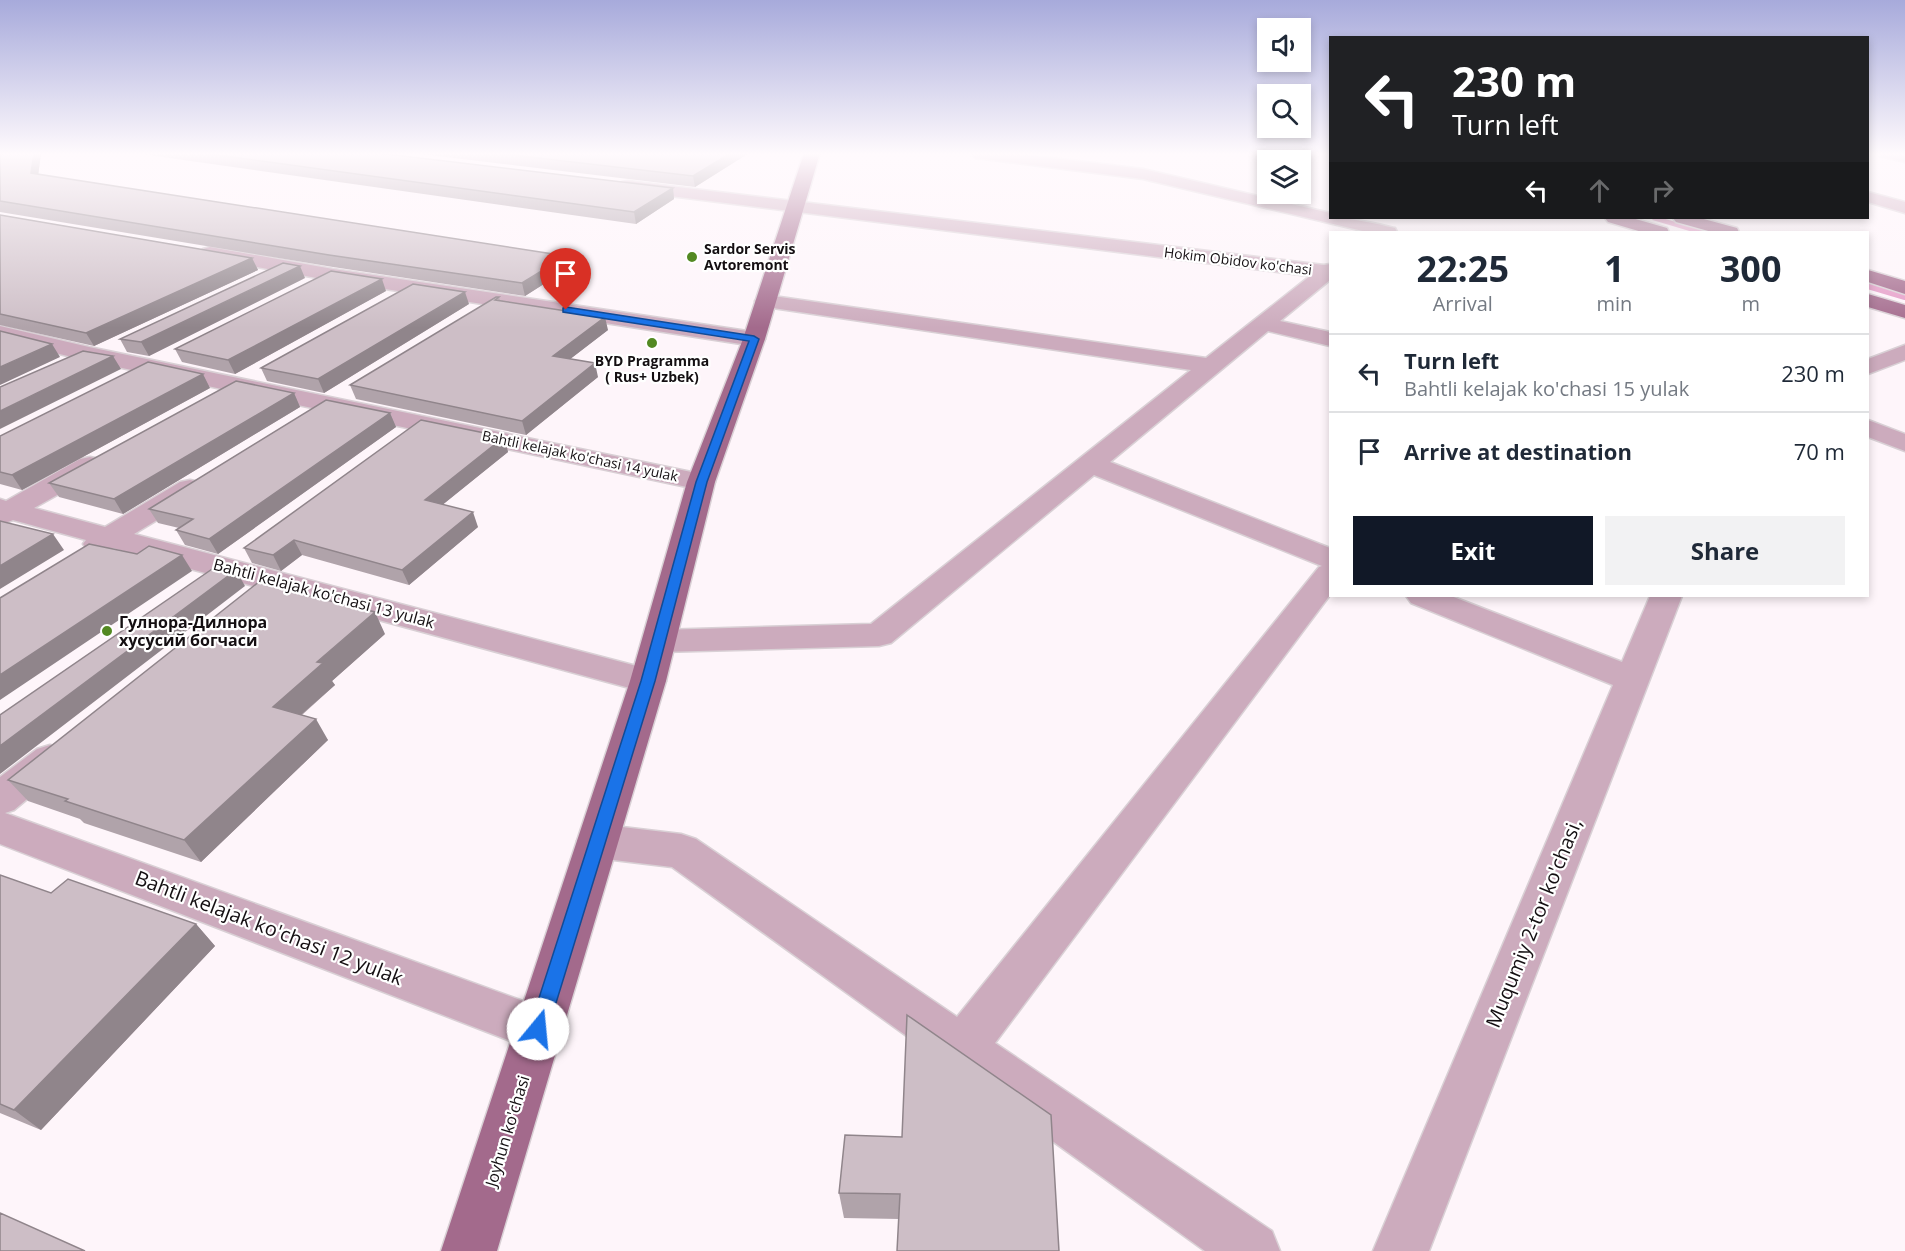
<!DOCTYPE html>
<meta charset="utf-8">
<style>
:root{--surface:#fff;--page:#f2f2f3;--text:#1f2937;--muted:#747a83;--line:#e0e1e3;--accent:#111827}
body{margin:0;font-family:"Open Sans",sans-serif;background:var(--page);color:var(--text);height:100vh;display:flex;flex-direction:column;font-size:22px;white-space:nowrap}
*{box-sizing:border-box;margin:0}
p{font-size:20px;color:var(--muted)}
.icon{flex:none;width:33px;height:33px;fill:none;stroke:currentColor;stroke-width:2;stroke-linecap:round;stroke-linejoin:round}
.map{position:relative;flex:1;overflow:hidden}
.details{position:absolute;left:1329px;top:231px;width:540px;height:366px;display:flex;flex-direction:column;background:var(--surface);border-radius:0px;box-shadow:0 3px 9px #0003}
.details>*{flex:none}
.top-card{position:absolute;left:1329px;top:36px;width:540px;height:183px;border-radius:0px;box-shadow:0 3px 9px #0003;background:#202124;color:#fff;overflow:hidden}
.fabs{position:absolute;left:1257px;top:18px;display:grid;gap:12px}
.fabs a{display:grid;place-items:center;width:54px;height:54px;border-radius:0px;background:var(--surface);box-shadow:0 3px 9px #0003;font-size:30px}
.pin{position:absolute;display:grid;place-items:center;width:51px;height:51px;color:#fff;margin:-62px -26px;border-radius:50% 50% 50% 0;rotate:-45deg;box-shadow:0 0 6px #0007}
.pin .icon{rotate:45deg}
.me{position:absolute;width:66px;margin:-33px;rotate:17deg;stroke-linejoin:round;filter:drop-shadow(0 0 4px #0008)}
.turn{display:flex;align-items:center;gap:21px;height:126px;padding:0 24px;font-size:27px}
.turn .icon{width:78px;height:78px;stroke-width:2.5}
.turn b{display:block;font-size:42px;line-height:51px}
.lanes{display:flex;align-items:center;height:57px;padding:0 24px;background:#0003;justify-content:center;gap:30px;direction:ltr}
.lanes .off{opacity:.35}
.eta{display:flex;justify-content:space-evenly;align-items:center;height:102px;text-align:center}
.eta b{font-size:36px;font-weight:700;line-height:42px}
.primary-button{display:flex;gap:12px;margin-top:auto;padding:12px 24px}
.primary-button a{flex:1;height:69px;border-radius:0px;background:var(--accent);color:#fff;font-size:24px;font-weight:700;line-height:69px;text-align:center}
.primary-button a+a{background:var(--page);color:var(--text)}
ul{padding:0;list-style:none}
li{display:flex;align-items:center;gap:18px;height:78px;padding:0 24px;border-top:2px solid var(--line)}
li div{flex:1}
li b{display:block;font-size:22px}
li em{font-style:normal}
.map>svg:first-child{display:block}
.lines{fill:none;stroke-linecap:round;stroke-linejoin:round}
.stream-far1{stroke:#e59cc7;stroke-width:4.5}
.stream{stroke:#e59cc7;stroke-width:6}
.minor-casing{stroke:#d9d0d5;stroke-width:3}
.major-casing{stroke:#d9d0d5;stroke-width:3}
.minor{fill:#ccabbd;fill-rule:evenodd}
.major{fill:#a36a8c;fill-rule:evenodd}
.wall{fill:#b0a3aa}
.shaded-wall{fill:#90858b}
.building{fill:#cdbec6;stroke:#90858b;stroke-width:1.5}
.route{fill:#1a73e8;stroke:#114b97;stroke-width:1.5}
.poi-dot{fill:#538922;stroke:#fff;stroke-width:2}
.labels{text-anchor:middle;stroke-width:4.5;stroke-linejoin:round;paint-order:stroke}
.far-poi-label{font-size:14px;font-weight:bold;fill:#140f12;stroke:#fff;text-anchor:start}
.far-street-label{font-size:14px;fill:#140f12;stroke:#fff}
.street-label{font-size:16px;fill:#140f12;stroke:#fff}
.poi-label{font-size:16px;font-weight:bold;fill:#140f12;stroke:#fff;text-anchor:start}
.near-street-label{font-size:20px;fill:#140f12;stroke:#fff}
</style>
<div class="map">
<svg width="1905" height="1251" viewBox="0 0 1905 1251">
<rect width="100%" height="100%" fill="#fef5fa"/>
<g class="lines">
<path class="stream-far1" d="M1654,218L1701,232"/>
<path class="stream" d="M1868,286L1905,297"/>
<defs>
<path id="minor" d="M968,153H1011L1143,169L1330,213V218C1353,218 1373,223 1395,228L1397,232H1367L1143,179L976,158Z
M1878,153H1905V162L1880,156Z
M628,181L1324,265L1330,264V280L1280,321L1330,332V346L1268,331L1110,462L1330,548V595L995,1043L1272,1231L1280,1251H1205L672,867L597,858L583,853L577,841L583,829L597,824L681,834L696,839L957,1017L1319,567L1322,566L1094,475L891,643L879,646L660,652L648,649L643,641L648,633L660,630L871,624L1191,370L766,307L759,305L755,301L759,297L766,295L1206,358L1310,276L622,190L620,186L622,182Z
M1868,192L1905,202V213L1868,202Z
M210,247L333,269L754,332L762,334L765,339L762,344L754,346L333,281L203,257L200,253L203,249Z
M0,326L89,347L701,474L711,476L715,482L711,488L701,490L89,361L0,340Z
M1905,345V360L1868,374V359Z
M1868,420L1905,434V451L1868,437Z
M90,457L100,459L104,465L100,471L34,508L105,527L180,482L190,480L200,482L204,488L200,494L134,534L648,669L660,672L666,681L660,690L648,693L113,548L98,553L87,550L83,544L86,540L13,520L0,525V499L6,501L80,459Z
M1406,596H1451L1622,662L1650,596H1682L1429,1251H1373L1613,685L1411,603Z
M50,745L63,749L69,759L63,769L14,810L5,813L556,1013L563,1029L556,1045L539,1052L0,844V777L37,749Z"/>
<path id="major" d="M804,153H820L765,339L715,482L666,681L497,1251H441L630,681L687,482L743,339Z
M1605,218H1632L1667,228L1669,232H1642L1608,222Z
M1673,218H1700L1737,228L1739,232H1712L1676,222Z
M1868,270L1905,281V294L1868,282Z
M1868,294L1905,305V318L1868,307Z"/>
</defs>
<use href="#minor" class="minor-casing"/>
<use href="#major" class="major-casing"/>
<use href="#minor" class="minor"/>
<use href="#major" class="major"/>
</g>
<path class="wall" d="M0,153H41L38,175L569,268L525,296L333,267L0,212Z
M134,153H378L673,188L674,199L636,224Z
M412,153H749L695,187Z
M0,215L252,258L258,270L94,346L0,325Z
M305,278L149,356L127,352L120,339Z
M386,291L235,374L182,362L175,349Z
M499,297L500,300L608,330L570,359L598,377L526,435L356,399L350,385Z
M469,304L324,393L267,381L261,368Z
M210,388L22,490L0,484V436Z
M294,393L300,407L123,514L59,497L49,483Z
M390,413L396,427L218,554L185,545L176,530L179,528L158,523L149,509Z
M504,437L508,452L443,504L478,527L409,585L302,555L281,571L252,563L244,548Z
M385,634L332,681L335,685L302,715L328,740L201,862L84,823L80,819L28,801L8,780Z
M0,875L51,893L196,924L215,946L41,1130L0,1113Z
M902,1137L899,1219L844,1218L839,1193Z"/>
<path class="shaded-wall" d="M34,153H41L37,184L31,173Z
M731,153H749L695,187L693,176Z
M673,188L674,199L636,224L634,212Z
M566,256L569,268L525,296L522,283Z
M252,258L258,270L94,346L86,333Z
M300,266L305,278L149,356L141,342Z
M382,279L386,291L235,374L228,360Z
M465,292L469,304L324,393L318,379Z
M605,317L608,330L556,370L553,356Z
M52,344L60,357L0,385V367Z
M113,356L121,369L0,429V411Z
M595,363L598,377L526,435L522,421Z
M203,374L210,388L22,490L12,475Z
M294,393L300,407L123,514L114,499Z
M390,413L396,427L218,554L209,539Z
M504,437L508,452L430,515L425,500Z
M473,512L478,527L409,585L402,570Z
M53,534L64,550L0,589V566Z
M294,540L302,555L281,571L273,555Z
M182,555L192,571L0,700V675Z
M236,570L245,586L0,774V746Z
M375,612L385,634L332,681L335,685L286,728L273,707L317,662Z
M316,719L328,740L201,862L184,840Z
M196,924L215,946L41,1130L14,1110Z"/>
<path class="building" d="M0,153H34L31,173L566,256L522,283L329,255L0,201Z
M203,153H378L673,188L634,212Z
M494,153H731L693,176Z
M0,215L252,258L86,333L0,314Z
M283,263L300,266L141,342L120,339Z
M331,271L382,279L228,360L175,349Z
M413,284L465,292L318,379L261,368Z
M496,297H499L495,300L605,317L553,356L595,363L522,421L350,385Z
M0,331L52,344L0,367Z
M83,351L113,356L0,411V387Z
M148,362L203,374L12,475L0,472V436Z
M236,381L294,393L114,499L49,483Z
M326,400L390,413L209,539L176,530L193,519L149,509Z
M421,420L504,437L425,500L473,512L402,570L294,540L273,555L244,548Z
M0,521L53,534L0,566Z
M89,544L137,554L149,546L182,555L0,675V598Z
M218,565L236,570L0,746V715Z
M260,581L297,590L294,592L375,612L317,662L323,663L273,707L316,719L184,840L65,801L68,799L8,780Z
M0,875L51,893L68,879L196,924L14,1110L0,1104Z
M907,1015L1051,1115L1059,1251H897L900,1194L839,1193L845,1135L902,1137Z
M0,1213L85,1251H0Z"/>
<linearGradient id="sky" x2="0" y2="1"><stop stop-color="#a7aadb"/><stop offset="0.47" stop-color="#fffafd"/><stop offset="1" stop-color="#fffafd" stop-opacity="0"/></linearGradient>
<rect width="1905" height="328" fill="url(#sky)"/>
<path class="route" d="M566,307L754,336L759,339L707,482L655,681L548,1029L545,1036L538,1039L532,1036L529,1029L641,681L696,482L749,341L563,312V308Z"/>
<g class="poi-dot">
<circle cx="692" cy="257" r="6"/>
<circle cx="652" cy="343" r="6"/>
<circle cx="107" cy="631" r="6"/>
</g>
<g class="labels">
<g class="far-poi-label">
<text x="704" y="254">Sardor Servis<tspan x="704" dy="16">Avtoremont</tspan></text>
<text x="652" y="366" text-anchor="middle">BYD Pragramma<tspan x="652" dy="16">( Rus+ Uzbek)</tspan></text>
</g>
<g class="far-street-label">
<text transform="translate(1238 261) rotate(7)" y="5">Hokim Obidov ko'chasi</text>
<text transform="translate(580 456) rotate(12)" y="5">Bahtli kelajak ko'chasi 14 yulak</text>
</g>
<g class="street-label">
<text transform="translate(324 593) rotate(15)" y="6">Bahtli kelajak ko'chasi 13 yulak</text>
<text transform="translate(507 1131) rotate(-73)" y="6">Joyhun ko'chasi</text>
</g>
<g class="poi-label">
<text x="119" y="628">Гулнора-Дилнора<tspan x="119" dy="18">хусусий богчаси</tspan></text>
</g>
<g class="near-street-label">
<text transform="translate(1534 923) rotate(-68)" y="7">Muqumiy 2-tor ko'chasi,</text>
<text transform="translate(269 928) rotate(21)" y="7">Bahtli kelajak ko'chasi 12 yulak</text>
</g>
</g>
</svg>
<div class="fabs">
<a><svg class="icon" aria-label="sound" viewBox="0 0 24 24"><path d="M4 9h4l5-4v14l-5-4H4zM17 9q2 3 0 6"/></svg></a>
<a><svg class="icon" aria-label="search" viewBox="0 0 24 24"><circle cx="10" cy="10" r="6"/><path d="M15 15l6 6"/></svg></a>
<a><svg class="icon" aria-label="layers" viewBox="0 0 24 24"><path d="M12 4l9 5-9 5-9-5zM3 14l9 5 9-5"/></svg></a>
</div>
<div class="pin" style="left:566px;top:310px;background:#d93025"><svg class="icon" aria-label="arrive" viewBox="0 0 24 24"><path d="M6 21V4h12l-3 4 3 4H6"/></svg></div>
<svg class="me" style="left:538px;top:1029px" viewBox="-20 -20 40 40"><circle r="19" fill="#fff"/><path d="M0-13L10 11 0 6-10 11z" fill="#1a73e8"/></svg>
<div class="top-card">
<div class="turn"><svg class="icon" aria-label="left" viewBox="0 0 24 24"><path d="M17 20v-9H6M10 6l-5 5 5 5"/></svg><div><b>230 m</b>Turn left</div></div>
<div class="lanes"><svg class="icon" aria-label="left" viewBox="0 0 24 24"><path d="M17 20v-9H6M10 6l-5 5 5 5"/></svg><svg class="icon off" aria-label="ahead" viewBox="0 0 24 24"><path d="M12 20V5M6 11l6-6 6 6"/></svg><svg class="icon off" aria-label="right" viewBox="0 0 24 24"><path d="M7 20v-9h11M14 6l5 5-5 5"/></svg></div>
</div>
<section class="details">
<div class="eta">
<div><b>22:25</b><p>Arrival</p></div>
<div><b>1</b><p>min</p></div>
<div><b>300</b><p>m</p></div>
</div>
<ul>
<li><svg class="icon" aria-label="left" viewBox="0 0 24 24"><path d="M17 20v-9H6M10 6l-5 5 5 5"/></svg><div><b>Turn left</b><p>Bahtli kelajak ko'chasi 15 yulak</p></div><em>230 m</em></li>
<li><svg class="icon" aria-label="arrive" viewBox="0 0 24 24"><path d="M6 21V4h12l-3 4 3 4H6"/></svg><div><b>Arrive at destination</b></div><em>70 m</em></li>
</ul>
<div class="primary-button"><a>Exit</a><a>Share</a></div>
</section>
</div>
